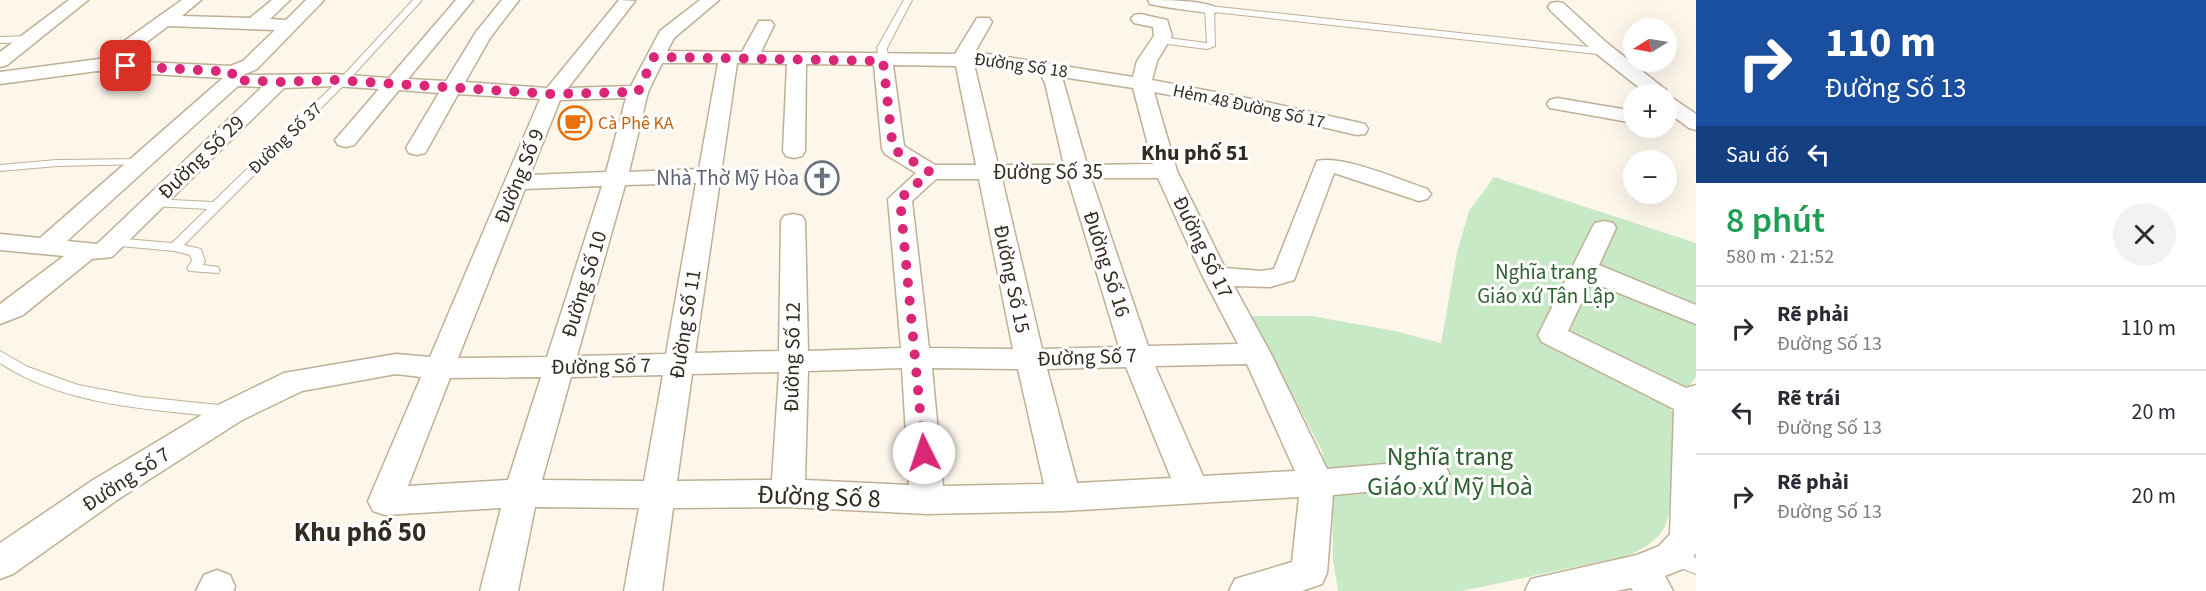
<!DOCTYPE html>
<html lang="vi">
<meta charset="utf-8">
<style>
:root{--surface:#fff;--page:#f2f2f3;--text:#2b2b33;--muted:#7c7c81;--line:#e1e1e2}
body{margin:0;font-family:"Source Sans 3",sans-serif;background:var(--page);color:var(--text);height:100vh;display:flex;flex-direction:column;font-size:22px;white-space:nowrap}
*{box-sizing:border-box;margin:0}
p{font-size:20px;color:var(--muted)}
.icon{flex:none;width:33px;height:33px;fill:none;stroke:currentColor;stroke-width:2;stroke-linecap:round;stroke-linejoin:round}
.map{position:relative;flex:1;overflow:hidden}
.panel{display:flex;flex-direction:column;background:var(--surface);width:510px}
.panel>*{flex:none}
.hud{background:#1a4fa0;color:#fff;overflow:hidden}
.needle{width:39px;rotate:259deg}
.fabs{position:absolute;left:1623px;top:18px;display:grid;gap:12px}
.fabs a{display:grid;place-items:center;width:54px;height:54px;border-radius:50%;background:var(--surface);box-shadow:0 6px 24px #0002;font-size:30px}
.pin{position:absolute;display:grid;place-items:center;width:51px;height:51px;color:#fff;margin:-26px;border-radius:12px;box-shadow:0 3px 9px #0006}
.me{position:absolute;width:66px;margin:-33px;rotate:356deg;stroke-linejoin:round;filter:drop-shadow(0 0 4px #0008)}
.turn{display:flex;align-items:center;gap:21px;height:126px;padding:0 30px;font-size:27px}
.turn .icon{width:78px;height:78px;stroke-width:2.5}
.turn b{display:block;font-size:42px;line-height:51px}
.then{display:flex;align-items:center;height:57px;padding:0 30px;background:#0003;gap:12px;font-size:22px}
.round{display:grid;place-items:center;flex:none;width:63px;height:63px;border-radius:32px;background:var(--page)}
.head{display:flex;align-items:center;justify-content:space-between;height:102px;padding:0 30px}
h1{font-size:36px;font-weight:600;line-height:45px;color:#1e9e55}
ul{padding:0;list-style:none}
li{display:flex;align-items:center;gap:18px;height:84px;padding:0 30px;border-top:2px solid var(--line)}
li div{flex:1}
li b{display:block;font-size:22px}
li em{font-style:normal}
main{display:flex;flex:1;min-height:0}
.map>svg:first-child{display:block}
.green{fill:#c7e9c6}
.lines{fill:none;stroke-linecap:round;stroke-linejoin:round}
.service-casing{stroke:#bfb095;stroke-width:2}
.minor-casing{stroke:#bfb095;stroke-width:3}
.service{fill:#fff;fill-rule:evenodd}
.minor{fill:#fff;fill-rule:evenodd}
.route{stroke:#db2777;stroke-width:10;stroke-dasharray:0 18}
.labels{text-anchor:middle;stroke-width:6;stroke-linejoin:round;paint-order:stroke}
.far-street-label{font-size:18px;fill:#322b21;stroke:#fff}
.far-food-label{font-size:18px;fill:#c56008;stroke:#fff;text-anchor:start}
.street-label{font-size:21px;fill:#322b21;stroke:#fff}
.worship-label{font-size:21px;fill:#5b616d;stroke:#fff;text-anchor:end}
.park-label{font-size:21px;fill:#2e6330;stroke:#fff}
.neighbourhood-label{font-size:22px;font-weight:bold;fill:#322b21;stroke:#fff}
.near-park-label{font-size:26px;fill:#2e6330;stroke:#fff}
.near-street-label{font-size:26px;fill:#322b21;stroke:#fff}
.near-neighbourhood-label{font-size:27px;font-weight:bold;fill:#322b21;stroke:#fff}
</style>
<main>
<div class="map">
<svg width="1696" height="591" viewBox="0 0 1696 591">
<rect width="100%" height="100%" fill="#fcf6eb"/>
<path class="green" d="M1494,177L1696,243V377L1671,409C1673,415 1676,421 1677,427C1680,443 1672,514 1664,528C1656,542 1641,550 1627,556L1462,591H1338L1333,561L1332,493L1322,451L1251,316H1312L1395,331L1441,343L1457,253L1469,211Z"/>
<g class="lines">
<defs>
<path id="service" d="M413,0H422L346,83L184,245L201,249L205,261L203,265L218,267L220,270L218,273L189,271L187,268L192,261L190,255L175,251L109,245L107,242L113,238L172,243L207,209L154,206L148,202L150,199L213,202L340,79Z
M904,0H912L887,48L888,61L880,63L877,48Z
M1209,6L1606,49L1611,52L1606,55L1214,12L1215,46L1207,49L1160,43L1155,40L1160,37L1207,43L1205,9Z
M0,37L30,36L35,39L30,42L0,43Z
M141,159L145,160V164L57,166L0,171V165L57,160Z
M0,351L28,367L78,385L141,397L229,406L234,408L237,412L234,416L229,418C152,409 67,407 0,363Z
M1672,549L1696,558V574L1666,562L1663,557L1666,552Z"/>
<path id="minor" d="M69,0H88L7,65L0,67V52Z
M182,0H201L182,16L250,18L272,0H290L270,19L286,20L306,0H324L257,69L243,75L334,74L389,78L456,0H473L408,79L446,81L476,32L502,0H519L490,38L465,82L547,88L619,0L635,1L568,88L631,86L660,31L700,0H719L674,38L667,51L742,52L759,21H771L774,25L761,52L955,54L977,18H989L992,22L975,52L1133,77L1137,61L1154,36L1153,27L1134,23L1131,19L1134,15L1140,14L1167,20L1172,36L1157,61L1152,80L1262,101L1365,124L1368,129L1365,134L1357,135L1262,113L1154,92L1177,171L1225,268L1261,271L1274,269L1317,161C1344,155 1400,180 1427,189L1431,194L1427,199L1419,201L1334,173L1294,280L1270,287L1234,286L1271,354L1327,469L1432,460L1444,464L1449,473L1444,482L1432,486L1333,495L1327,573L1322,584L1302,591H1229L1235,579L1292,562L1299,497L1064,511L927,514L788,507L673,508L662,591H624L639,508L535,507L518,591H480L501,508L385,515L373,511L368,501L421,377L396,374L302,391L242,420L117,500L13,574L0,579V543L93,480L220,404L284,373L396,354L430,357L540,99L458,94L428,148L425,153L417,155L409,153L406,148L439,93L399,90L354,145L346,147L338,145L335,140L379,89L334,86L284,88L112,257L92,259L23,315L0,324V304L64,256L0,250V234L40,238L223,78L97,71L0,84V72L99,59ZM168,26L275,30L243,61L230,66L122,61ZM662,63H718L699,169L629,172L648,92ZM737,63L787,64L783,151L786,156L794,158L802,156L805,151L806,64L874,65L882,149L885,154L916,173L888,199L901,348L808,351L805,221L802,216L793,214L784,216L781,221L779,351L695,353ZM974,64L1040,73L1045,83L1064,165H998ZM893,65L956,66L976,165H935L904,146ZM1062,77L1133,88L1153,164L1087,165ZM238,86L262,87L97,244L67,241ZM626,98L606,172L530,175L560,100ZM1068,178L1119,347L1042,349L1002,179ZM1091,178H1158L1202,275L1238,344L1148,346ZM936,179H979L1013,349L929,348L912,201ZM696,183L666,354L577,356L625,185ZM602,186L547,357L458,358L525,189ZM1247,364L1295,471L1203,476L1155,366ZM1126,367L1171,478L1077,483L1047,369ZM902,368L909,485L805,480L808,371ZM932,368L1018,369L1044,484L943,486ZM779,372L772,480L677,481L692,374ZM663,375L644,481L542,480L571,377ZM541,377L508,480L408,486L450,378Z
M1148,0C1164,0 1207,0 1218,9L1215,13C1209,14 1159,6 1150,4Z
M1557,2L1563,3L1607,43L1666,90L1668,95L1696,114V130L1689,128L1666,111V94H1647L1593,51L1551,11L1548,7L1551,3Z
M1557,98L1634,111V123L1550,108L1547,104L1550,100Z
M1604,221L1613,223L1616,228L1599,265L1696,305V324L1591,282L1568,331L1686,388L1696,385V553L1685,568L1665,576L1673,591H1633L1631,588L1616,591H1525L1531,579L1637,555L1659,546L1670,534L1674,409L1542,342L1538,335L1592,228L1595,223Z
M217,570L230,575L235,586L234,591H196L204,575Z"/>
</defs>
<use href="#service" class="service-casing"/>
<use href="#minor" class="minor-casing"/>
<use href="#service" class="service"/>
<use href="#minor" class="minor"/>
</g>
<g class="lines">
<path class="route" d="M126,66L232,72L233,80L279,82L334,80L552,94L638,92L654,57L883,61L893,149L930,172L900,199L924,453"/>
</g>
<defs>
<symbol id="cafe-ring" viewBox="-11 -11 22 22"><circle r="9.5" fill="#fff" stroke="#e8710a" stroke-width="1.5"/><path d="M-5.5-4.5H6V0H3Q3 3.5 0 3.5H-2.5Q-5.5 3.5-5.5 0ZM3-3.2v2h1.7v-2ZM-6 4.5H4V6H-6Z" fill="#e8710a"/></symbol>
<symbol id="church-ring" viewBox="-11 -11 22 22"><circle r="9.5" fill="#fff" stroke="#6b7280" stroke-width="1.5"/><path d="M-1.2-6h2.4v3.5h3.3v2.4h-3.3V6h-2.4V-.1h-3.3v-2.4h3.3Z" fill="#6b7280"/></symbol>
</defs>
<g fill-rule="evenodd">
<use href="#cafe-ring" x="556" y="104" width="38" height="38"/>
<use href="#church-ring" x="803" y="159" width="38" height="38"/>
</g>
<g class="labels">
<g class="far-street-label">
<text transform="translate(1021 65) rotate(8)" y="6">Đường Số 18</text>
<text transform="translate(1249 106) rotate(12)" y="6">Hẻm 48 Đường Số 17</text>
<text transform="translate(285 138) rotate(-44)" y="6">Đường Số 37</text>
</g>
<g class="far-food-label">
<text x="598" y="129">Cà Phê KA</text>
</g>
<g class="street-label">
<text transform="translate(201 157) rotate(-44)" y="7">Đường Số 29</text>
<text x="1048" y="179">Đường Số 35</text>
<text transform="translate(519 176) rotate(-68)" y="7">Đường Số 9</text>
<text transform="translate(1203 247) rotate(64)" y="7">Đường Số 17</text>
<text transform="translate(1107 264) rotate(72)" y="7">Đường Số 16</text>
<text transform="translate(1012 279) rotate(78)" y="7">Đường Số 15</text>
<text transform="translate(584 284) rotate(-73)" y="7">Đường Số 10</text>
<text transform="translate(685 324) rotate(-81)" y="7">Đường Số 11</text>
<text transform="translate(792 357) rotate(-89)" y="7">Đường Số 12</text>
<text transform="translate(1087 357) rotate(-2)" y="7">Đường Số 7</text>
<text transform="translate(601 366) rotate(-1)" y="7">Đường Số 7</text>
<text transform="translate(126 479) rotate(-33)" y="7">Đường Số 7</text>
</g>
<g class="worship-label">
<text x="799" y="185">Nhà Thờ Mỹ Hòa</text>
</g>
<g class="park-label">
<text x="1546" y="279">Nghĩa trang<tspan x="1546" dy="24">Giáo xứ Tân Lập</tspan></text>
</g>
<g class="neighbourhood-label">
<text x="1195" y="160">Khu phố 51</text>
</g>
<g class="near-park-label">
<text x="1450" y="465">Nghĩa trang<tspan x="1450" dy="30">Giáo xứ Mỹ Hoà</tspan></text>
</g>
<g class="near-street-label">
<text transform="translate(819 496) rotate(2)" y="9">Đường Số 8</text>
</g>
<g class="near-neighbourhood-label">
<text x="360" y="541">Khu phố 50</text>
</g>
</g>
</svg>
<div class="fabs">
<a><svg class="needle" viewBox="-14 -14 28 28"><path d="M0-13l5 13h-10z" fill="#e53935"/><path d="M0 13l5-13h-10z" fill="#7c7c81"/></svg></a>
<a>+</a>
<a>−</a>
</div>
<div class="pin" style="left:126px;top:66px;background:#d93025"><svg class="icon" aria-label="arrive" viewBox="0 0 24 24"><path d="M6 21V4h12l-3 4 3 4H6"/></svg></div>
<svg class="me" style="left:924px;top:453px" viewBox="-20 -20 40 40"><circle r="19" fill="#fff"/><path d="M0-13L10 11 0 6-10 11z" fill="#db2777"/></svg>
</div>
<section class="panel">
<div class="hud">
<div class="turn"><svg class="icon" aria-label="right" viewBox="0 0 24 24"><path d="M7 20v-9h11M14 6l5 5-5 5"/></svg><div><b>110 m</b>Đường Số 13</div></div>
<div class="then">Sau đó<svg class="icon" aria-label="left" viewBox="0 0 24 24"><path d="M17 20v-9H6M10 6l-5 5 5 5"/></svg></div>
</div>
<div class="head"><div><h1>8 phút</h1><p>580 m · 21:52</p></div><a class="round"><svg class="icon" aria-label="close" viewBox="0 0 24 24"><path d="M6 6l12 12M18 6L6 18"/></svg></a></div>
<ul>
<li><svg class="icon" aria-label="right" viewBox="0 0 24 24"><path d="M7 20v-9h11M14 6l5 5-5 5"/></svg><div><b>Rẽ phải</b><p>Đường Số 13</p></div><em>110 m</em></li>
<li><svg class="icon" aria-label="left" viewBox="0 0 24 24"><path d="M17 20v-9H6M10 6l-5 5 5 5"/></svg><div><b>Rẽ trái</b><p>Đường Số 13</p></div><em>20 m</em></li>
<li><svg class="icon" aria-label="right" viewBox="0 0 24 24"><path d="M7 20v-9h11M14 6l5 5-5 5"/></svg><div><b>Rẽ phải</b><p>Đường Số 13</p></div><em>20 m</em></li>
</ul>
</section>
</main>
